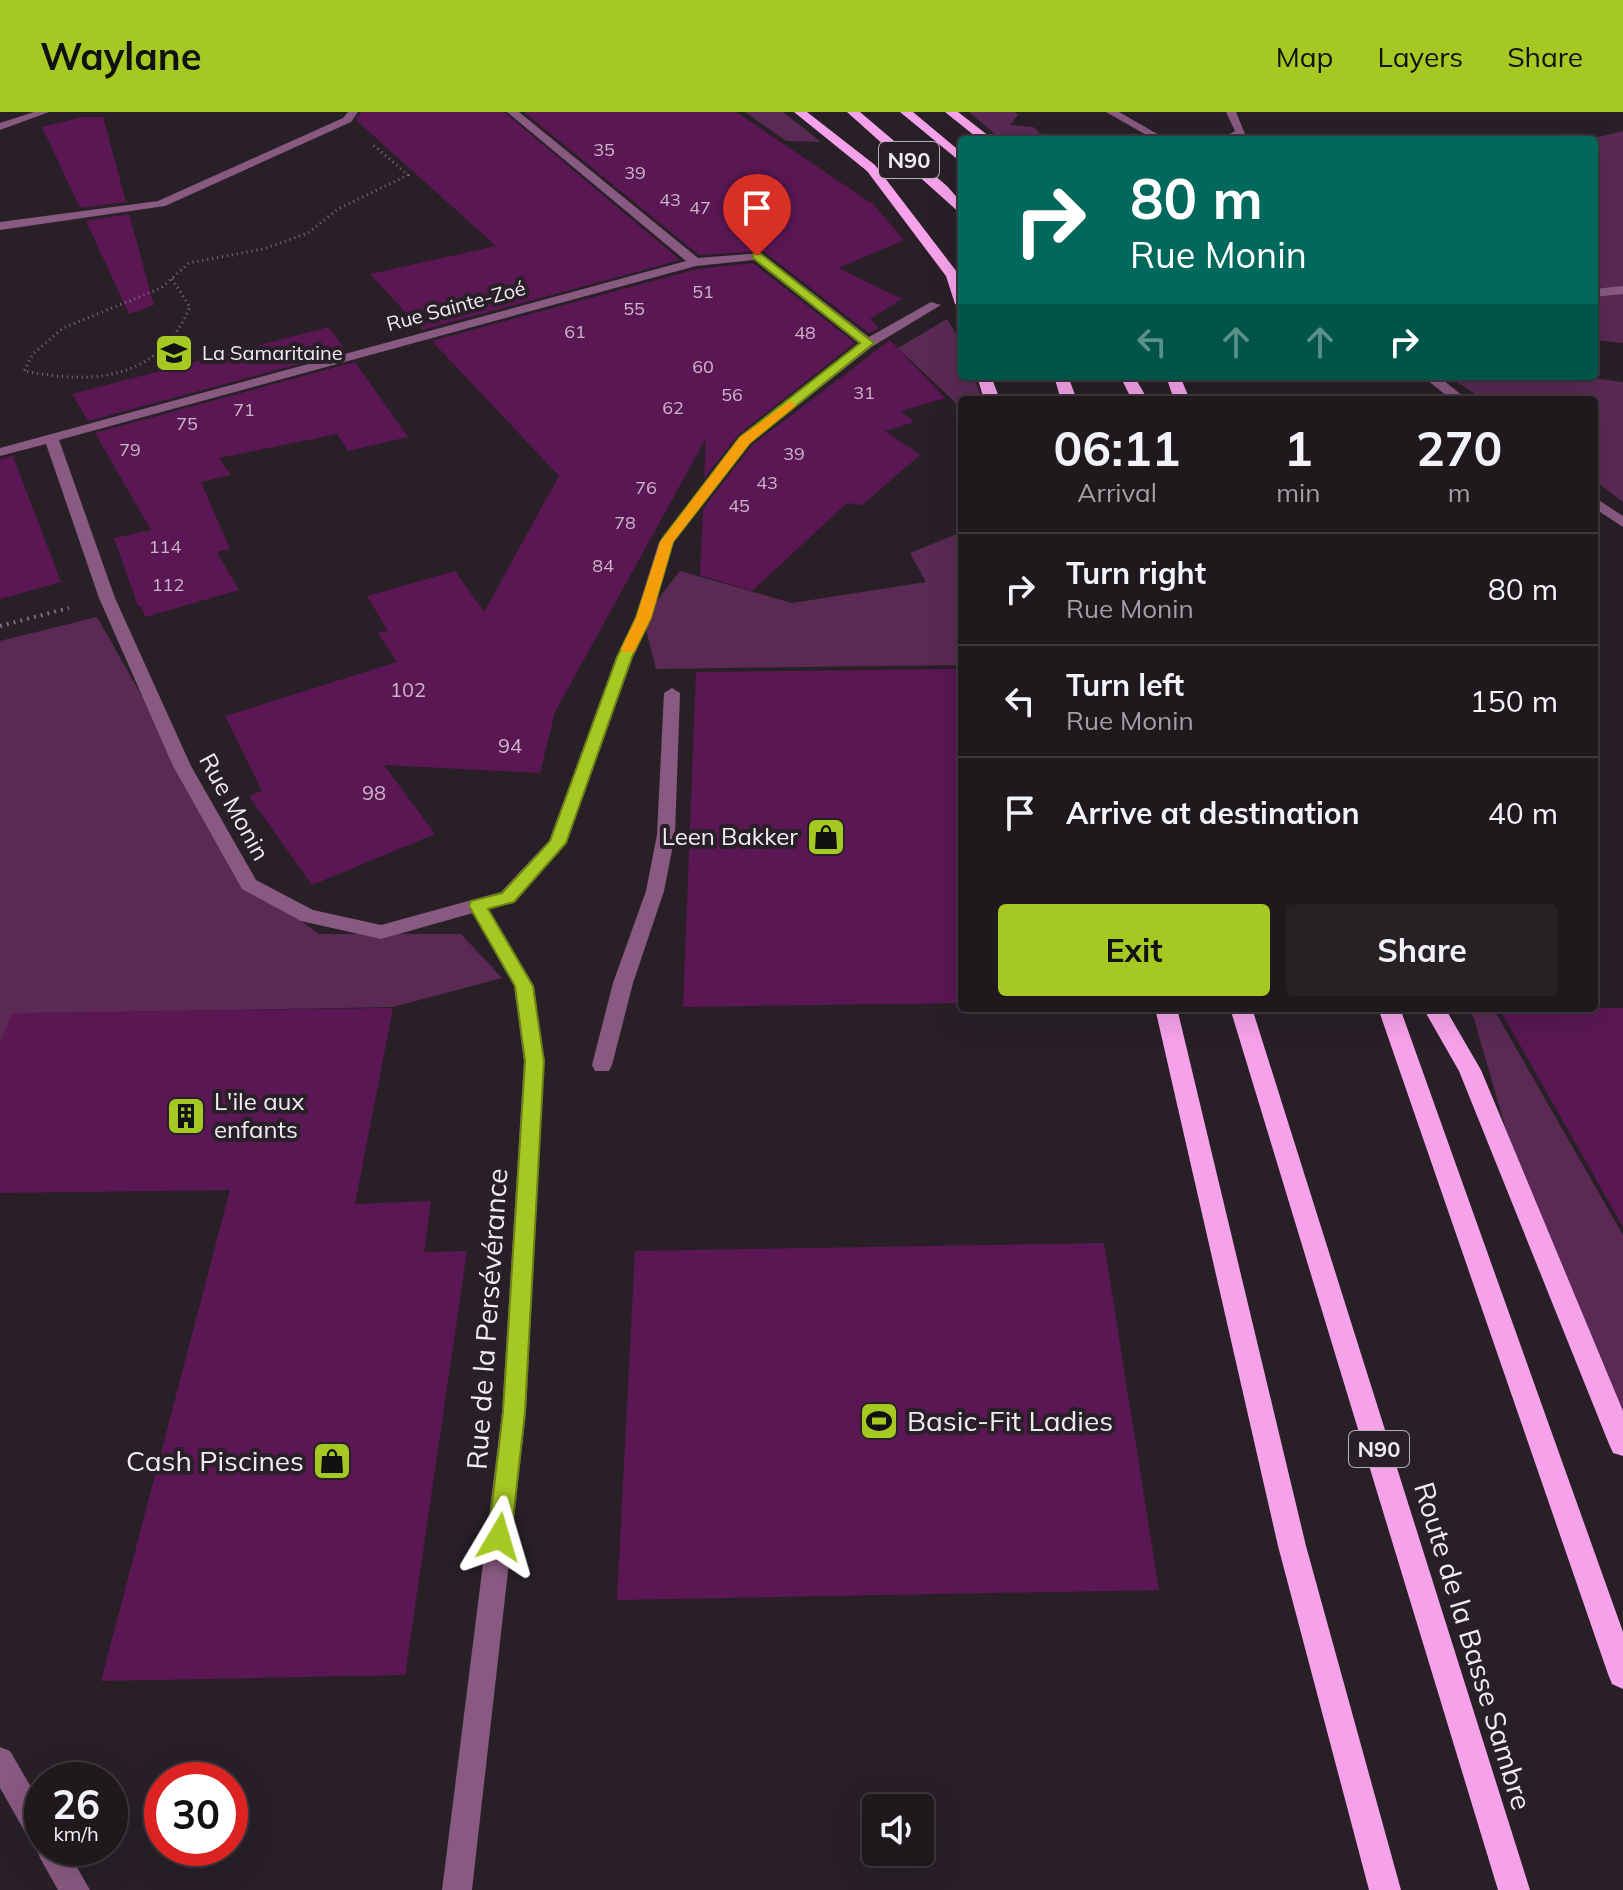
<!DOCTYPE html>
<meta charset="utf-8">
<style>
:root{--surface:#1f181d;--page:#272126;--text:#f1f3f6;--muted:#a1a0a4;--line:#3c373b;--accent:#a5c823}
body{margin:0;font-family:Mulish,sans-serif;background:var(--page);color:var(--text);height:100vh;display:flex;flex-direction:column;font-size:30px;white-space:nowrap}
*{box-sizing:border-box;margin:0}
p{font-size:26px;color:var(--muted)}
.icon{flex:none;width:44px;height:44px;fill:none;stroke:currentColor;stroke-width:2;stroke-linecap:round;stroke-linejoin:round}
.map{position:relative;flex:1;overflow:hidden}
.side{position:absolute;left:958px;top:284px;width:640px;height:616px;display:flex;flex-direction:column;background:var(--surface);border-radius:8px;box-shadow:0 8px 32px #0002,0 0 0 2px var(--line)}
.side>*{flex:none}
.guide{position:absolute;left:958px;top:24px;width:640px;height:244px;border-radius:8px;box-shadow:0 8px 32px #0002,0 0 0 2px var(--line);background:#00695c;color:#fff;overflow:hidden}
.tools{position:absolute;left:862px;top:1682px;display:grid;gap:16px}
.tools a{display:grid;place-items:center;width:72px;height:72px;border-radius:8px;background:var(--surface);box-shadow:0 8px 32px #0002,0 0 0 2px var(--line);font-size:40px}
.speed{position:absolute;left:24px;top:1650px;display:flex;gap:16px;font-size:40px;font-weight:700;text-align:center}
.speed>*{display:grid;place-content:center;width:104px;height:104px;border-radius:50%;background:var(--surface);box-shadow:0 8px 32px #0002,0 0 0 2px var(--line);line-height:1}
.speed small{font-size:20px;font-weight:400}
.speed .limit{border:12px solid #d22;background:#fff;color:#111}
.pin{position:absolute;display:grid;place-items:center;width:68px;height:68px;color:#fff;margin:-82px -34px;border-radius:50% 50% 50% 0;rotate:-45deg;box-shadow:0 0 8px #0007}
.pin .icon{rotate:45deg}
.me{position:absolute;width:88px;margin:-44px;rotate:7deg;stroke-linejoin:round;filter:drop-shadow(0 0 6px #0008)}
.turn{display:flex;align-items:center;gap:28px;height:168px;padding:0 40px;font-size:36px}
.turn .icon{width:104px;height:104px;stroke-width:2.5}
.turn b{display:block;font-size:56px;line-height:68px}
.lanes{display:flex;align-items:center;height:76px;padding:0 40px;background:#0003;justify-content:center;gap:40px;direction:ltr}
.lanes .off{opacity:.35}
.eta{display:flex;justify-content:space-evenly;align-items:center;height:136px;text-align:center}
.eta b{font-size:48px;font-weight:700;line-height:56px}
.action{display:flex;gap:16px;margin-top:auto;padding:16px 40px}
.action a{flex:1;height:92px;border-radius:8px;background:var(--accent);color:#111;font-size:32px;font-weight:700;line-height:92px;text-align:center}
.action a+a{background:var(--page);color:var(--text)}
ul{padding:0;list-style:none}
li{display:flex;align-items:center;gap:24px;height:112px;padding:0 40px;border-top:2px solid var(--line)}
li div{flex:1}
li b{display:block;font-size:30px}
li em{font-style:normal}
header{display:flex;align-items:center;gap:48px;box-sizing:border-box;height:112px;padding:0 40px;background:var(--accent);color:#111}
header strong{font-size:38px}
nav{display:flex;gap:44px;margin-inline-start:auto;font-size:28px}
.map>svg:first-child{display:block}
.green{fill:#5a2a54}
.building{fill:#5a1754}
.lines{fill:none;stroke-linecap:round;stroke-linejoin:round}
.path-far1{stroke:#787076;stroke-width:3;stroke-dasharray:1 4;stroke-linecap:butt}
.path{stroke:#787076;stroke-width:4;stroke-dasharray:2 5;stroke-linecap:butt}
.service{fill:#885981;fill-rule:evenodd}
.minor{fill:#885981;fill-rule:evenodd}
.trunk{fill:#f6a2ea;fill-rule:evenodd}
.route{fill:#a5c823;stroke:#6b8217;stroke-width:2}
.slow{fill:#f59e0b}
.labels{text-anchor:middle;stroke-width:8;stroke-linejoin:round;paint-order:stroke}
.far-number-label{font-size:18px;fill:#ccb7ca}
.far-street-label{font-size:20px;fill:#f2ecf1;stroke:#292027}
.far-poi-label{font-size:20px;fill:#f2ecf1;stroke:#292027;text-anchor:start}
.number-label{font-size:20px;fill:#ccb7ca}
.shield{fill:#292027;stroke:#b6afb4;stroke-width:2}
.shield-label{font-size:22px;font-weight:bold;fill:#f2ecf1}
.street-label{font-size:24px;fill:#f2ecf1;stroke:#292027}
.poi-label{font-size:24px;fill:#f2ecf1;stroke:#292027;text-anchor:end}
.near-street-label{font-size:28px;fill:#f2ecf1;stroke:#292027}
.near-poi-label{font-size:28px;fill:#f2ecf1;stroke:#292027;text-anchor:start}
</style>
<header>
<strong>Waylane</strong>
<nav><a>Map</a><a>Layers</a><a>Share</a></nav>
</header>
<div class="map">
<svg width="1623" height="1778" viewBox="0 0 1623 1778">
<rect width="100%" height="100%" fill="#292027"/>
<path class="green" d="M745,0H783L821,30L786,29Z
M969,0H1015L1018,3L1010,13L1033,15L1047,28H1002Z
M1623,19V231L1594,228V28H1586Z
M947,207L962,232V264H974L982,288H962V297L898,236Z
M1448,264H1574L1623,270V390L1594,368V288H1484Z
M962,420V553L656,557L643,506L680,459L792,491L926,470L910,441Z
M97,505L249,772L319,822H461L502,866L393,895L15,902L0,939V529Z
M1467,896H1493L1623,1123V1315L1535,1118L1474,907Z"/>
<path class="building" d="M361,0H504L680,148L422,218L370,162L496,134L356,8Z
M524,0H736L874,93L904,128L838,156L902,187L870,207L879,216L869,221L763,139L699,143Z
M82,5H103L126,90L80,96L42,15Z
M129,102L154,193L129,202L86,109Z
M753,151L855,231L738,323L704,367L706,326L555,600L540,661L384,653L435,722L312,773L249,684L262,679L225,604L397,550L378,521L388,519L367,484L455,459L484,500L559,364L432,229L697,157Z
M329,215L346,239L88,309L72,282Z
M890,228L945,286L901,299L914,310L885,319L920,343L862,393L847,391L752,479L700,463L703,397L752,333Z
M355,250L408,325L348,339L337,322L219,346L231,363L201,370L230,437L217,440L239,478L145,505L141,494H138L114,426L151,418L95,321Z
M13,344L61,470L0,487V347Z
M962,557V891L683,895L696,560Z
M393,896L355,1092L431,1089L424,1140L467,1139L405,1563L101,1569L230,1078L0,1081V931L12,901Z
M1499,896H1623V1115Z
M1104,1131L1159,1478L617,1488L635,1139Z"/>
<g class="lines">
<path class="path-far1" d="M172,167L190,195C158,268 95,273 24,259L33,242L63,216L161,176L189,151L263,137L308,121L338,97L408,63L371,31"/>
<path class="path" d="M0,514L69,496"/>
<path class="service" d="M34,0H49L0,18V11Z
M348,0H358L351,10L165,94L0,118V110L158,89L343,6Z
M1106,0H1119L1168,28H1155Z
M1623,174V182L1594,185V177Z
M672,576L680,581L675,723L664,779L633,871L612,953L609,959H595L592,953L613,871L646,779L657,723L664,581Z"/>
<path class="minor" d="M507,0H519L698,146L761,141L869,225L931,190L941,193L873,234L750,331L674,430L651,506L633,545L566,731L515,790L489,797L534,874L544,949L526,1300L472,1778H442L502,1300L524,949L514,874L473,801L381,827L301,809L242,777L173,654L99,486L46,332L0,344V336L686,149ZM754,148L860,231L740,325L659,430L635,506L617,545L549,729L501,780L381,813L313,798L256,768L191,654L115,486L59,328L696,154Z
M1226,0H1236L1245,22L1233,28H1219L1235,19Z
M1422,264H1438L1468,288H1452Z
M1594,385L1623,404V415L1594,396Z
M0,1635L10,1639L42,1694V1736H66L90,1778H58L40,1746L36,1734L32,1732L0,1676Z"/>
<path class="trunk" d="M794,0H807L875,53L960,164L962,196L955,192L946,164L867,59Z
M847,0H860L947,74L962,91V103Z
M900,0H913L962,41V51Z
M945,0H958L994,28H980Z
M977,264H991L1000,288H984Z
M1054,264H1068L1077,288H1061Z
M1120,264H1134L1148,288H1132Z
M1166,264H1180L1190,288H1174Z
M1155,896H1177L1306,1434L1401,1778H1369L1278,1434Z
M1230,896H1252L1530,1778H1498Z
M1378,896H1400L1623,1520V1577L1612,1572L1608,1562Z
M1423,896H1445L1481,958L1623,1299V1344L1613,1341L1609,1332L1459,959Z"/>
</g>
<path class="route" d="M753,142H761L874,231L750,331L673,430L651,506L632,545L566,731L514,790L488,797L533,874L544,949L525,1300L511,1425L507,1433L499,1436L491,1433L488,1425L503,1300L525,949L515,874L469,794L471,789L502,781L550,729L617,545L636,506L662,427L740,325L860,231L753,146Z"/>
<path class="slow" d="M790,289L796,293L794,295L750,331L673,430L651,506L634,540H623L621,537L636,506L660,430L740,325Z"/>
<defs>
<symbol id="school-square" viewBox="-11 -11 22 22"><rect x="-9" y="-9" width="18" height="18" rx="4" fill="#a5c823" stroke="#292027"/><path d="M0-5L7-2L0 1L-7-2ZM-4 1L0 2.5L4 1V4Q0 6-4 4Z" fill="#111"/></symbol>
<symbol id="shop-square" viewBox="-11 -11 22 22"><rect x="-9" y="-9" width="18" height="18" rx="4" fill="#a5c823" stroke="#292027"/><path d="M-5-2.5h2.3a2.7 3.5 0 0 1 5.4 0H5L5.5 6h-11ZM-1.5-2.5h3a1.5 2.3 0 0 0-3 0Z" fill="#111"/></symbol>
<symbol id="building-square" viewBox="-11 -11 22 22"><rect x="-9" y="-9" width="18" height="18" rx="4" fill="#a5c823" stroke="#292027"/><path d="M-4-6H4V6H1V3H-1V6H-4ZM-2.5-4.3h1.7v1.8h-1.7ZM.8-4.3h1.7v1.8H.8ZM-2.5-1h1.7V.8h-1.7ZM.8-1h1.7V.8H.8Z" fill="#111"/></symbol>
<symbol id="stadium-square" viewBox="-11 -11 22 22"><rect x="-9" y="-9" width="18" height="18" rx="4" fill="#a5c823" stroke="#292027"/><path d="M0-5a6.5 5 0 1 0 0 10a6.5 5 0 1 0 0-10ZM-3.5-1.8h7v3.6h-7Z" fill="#111"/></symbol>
</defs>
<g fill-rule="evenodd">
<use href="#school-square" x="152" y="219" width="44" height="44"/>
<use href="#shop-square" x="804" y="703" width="44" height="44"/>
<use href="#building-square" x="164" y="982" width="44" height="44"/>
<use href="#stadium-square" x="857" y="1287" width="44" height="44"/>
<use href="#shop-square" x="310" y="1327" width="44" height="44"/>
</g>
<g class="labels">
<g class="far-number-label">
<text x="604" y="44">35</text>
<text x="635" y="67">39</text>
<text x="670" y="94">43</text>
<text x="700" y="102">47</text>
<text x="703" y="186">51</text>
<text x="634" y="203">55</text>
<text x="575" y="226">61</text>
<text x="805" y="227">48</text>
<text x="703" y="261">60</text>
<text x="864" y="287">31</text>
<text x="732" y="289">56</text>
<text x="673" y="302">62</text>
<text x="244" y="304">71</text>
<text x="187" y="318">75</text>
<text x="130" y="344">79</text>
<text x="794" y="348">39</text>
<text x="767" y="377">43</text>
<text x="646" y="382">76</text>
<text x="739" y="400">45</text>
<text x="625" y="417">78</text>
<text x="165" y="441">114</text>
<text x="603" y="460">84</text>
<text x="168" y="479">112</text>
</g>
<g class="far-street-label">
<text transform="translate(456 194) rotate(-15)" y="7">Rue Sainte-Zoé</text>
</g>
<g class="far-poi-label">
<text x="202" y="248">La Samaritaine</text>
</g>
<g class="number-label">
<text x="408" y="585">102</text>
<text x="510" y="641">94</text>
<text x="374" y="688">98</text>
</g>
<g class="shield">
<rect x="879" y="30" width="60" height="36" rx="6"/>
<rect x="1349" y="1319" width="60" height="36" rx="6"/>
</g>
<g class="shield-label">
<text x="909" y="56">N90</text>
<text x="1379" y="1345">N90</text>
</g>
<g class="street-label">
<text transform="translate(234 695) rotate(61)" y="8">Rue Monin</text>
</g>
<g class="poi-label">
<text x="798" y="733">Leen Bakker</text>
<text x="214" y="998" text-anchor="start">L'ile aux<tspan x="214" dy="28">enfants</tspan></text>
</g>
<g class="near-street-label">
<text transform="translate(487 1207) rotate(-86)" y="10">Rue de la Persévérance</text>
<text transform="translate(1473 1534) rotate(73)" y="10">Route de la Basse Sambre</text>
</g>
<g class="near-poi-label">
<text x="907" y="1319">Basic-Fit Ladies</text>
<text x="304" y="1359" text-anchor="end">Cash Piscines</text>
</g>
</g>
</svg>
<div class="tools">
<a><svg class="icon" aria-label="sound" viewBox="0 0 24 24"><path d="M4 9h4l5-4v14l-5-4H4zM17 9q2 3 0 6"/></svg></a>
</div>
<div class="speed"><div>26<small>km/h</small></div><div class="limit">30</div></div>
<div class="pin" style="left:757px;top:144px;background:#d93025"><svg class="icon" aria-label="arrive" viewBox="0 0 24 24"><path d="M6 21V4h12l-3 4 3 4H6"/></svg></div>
<svg class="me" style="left:499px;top:1425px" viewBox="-20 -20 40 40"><path d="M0-17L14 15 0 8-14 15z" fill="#a5c823" stroke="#fff" stroke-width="4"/></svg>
<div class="guide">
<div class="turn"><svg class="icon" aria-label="right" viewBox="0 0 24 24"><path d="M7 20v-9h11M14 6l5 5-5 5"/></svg><div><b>80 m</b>Rue Monin</div></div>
<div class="lanes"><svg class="icon off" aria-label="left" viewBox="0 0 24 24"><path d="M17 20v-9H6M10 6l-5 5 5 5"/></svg><svg class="icon off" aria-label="ahead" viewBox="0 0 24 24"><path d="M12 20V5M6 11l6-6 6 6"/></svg><svg class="icon off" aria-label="ahead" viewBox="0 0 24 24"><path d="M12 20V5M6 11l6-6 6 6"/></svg><svg class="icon" aria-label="right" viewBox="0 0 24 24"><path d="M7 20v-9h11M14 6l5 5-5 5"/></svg></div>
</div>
<section class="side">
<div class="eta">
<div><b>06:11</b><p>Arrival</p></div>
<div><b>1</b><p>min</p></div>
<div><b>270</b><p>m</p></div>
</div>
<ul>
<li><svg class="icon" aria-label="right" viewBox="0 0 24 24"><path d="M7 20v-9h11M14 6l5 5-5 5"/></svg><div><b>Turn right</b><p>Rue Monin</p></div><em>80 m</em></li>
<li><svg class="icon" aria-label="left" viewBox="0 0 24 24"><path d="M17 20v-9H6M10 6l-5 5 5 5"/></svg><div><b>Turn left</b><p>Rue Monin</p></div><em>150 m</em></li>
<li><svg class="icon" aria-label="arrive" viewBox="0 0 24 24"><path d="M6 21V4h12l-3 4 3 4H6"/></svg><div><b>Arrive at destination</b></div><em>40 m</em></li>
</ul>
<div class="action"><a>Exit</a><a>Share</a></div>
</section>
</div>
